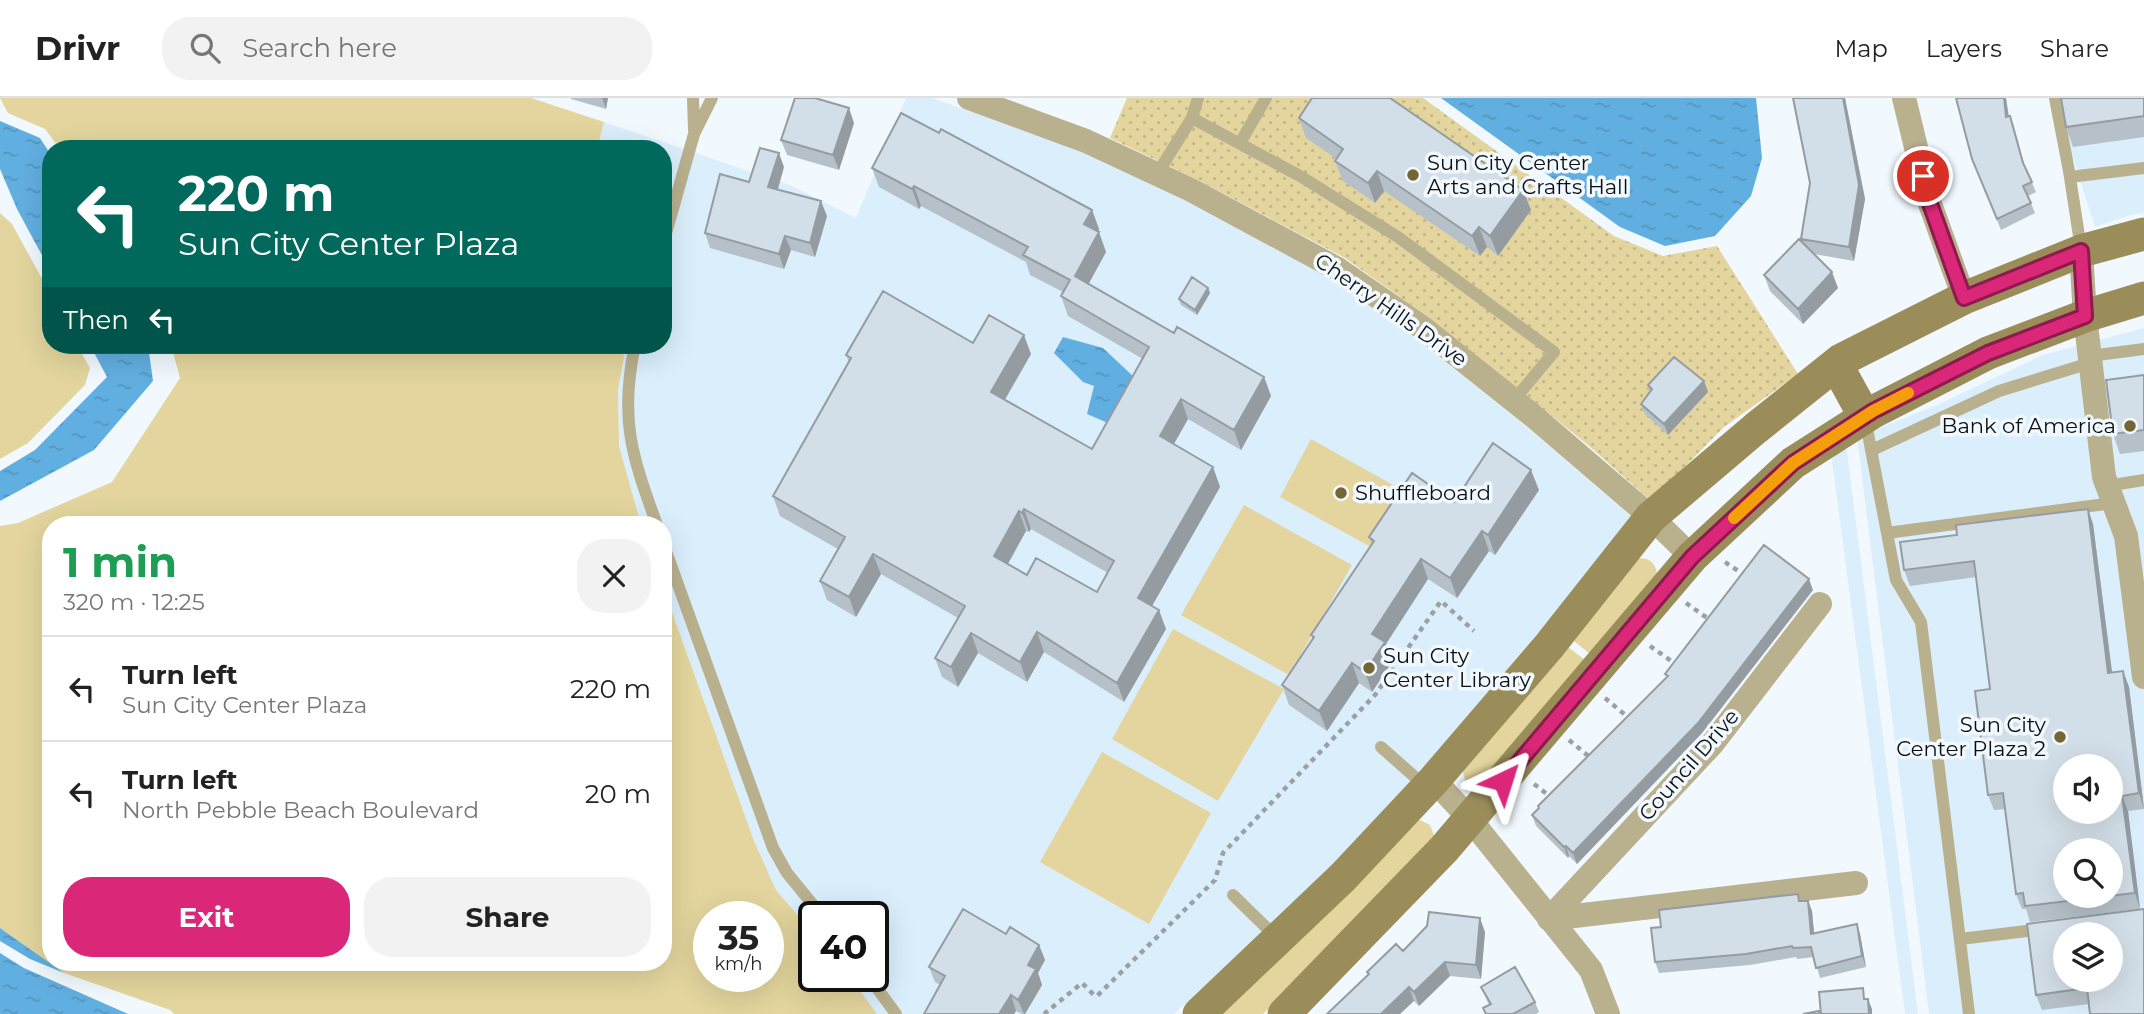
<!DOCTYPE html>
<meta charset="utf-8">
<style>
:root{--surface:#fff;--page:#f2f2f2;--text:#222;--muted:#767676;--line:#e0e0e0;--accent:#db2777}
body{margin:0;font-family:Montserrat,sans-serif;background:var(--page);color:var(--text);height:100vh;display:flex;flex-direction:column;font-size:26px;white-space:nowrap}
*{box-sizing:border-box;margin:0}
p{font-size:23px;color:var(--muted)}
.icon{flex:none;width:38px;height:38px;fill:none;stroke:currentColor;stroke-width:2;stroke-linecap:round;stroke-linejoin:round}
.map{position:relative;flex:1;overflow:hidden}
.side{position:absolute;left:42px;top:418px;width:630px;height:455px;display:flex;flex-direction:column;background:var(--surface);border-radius:28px;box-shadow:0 7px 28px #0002}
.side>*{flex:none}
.guide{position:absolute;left:42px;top:42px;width:630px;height:214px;border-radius:28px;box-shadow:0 7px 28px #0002;background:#00695c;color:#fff;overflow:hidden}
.tools{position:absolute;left:2053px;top:656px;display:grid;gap:14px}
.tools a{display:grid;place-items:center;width:70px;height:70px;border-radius:50%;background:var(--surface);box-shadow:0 7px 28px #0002;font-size:35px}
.speed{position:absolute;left:693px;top:803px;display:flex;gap:14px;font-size:35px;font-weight:700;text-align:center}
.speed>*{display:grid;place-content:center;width:91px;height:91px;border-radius:50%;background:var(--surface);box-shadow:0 7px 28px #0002;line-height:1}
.speed small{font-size:18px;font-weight:400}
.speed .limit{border:4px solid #111;border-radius:10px;background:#fff;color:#111}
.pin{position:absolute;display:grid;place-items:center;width:60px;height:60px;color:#fff;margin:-30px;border:4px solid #fff;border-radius:50%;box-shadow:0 2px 7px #0007}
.me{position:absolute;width:77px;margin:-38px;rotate:41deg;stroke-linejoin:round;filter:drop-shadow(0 0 5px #0008)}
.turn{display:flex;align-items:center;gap:24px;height:147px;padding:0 21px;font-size:32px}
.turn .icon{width:91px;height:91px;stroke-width:2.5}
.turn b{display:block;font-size:49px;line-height:60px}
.then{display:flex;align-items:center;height:66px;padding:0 21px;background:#0003;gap:14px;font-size:26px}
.round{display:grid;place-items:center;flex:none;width:74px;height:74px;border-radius:28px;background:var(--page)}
.head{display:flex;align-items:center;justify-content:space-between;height:119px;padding:0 21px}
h1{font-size:42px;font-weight:700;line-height:52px;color:#1e9e55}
.cta{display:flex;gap:14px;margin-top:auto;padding:14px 21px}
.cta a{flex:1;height:80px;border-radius:28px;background:var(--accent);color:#fff;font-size:28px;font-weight:700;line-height:80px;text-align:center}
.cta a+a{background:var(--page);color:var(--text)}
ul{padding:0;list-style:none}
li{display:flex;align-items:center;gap:21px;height:105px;padding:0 21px;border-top:2px solid var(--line)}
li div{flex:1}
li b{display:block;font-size:26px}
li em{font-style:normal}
header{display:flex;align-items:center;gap:42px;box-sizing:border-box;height:98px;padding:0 35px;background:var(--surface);border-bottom:2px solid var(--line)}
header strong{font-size:33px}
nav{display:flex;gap:38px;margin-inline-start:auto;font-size:24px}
.search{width:490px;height:63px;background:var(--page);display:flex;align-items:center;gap:18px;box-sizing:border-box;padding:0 24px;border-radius:28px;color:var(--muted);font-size:26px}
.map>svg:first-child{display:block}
.built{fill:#daeefc;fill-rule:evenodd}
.grass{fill:#e3d59d;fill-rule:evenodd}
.park{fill:url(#park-dots)}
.water{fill:url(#water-ripples)}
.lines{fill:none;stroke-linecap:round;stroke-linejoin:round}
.path{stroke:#9aa0a5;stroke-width:4.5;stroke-dasharray:5 5;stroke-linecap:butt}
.lane{stroke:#b9b08e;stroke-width:12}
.street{stroke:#b9b08e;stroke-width:24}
.secondary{stroke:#9a8d5a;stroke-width:33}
.wall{fill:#b5c0c8;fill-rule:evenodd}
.shaded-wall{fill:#949ca2}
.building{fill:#d3dfe8;stroke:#949ca2;stroke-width:2;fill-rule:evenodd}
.route-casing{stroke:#8e194d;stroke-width:18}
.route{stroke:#db2777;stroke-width:12}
.slow{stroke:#f59e0b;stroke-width:12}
.poi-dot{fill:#736633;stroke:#f1f9ff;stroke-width:2.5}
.labels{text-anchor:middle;stroke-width:7;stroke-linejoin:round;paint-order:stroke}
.poi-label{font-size:21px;fill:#0b0f12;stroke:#f1f9ff;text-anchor:start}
.street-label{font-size:21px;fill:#0b0f12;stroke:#f1f9ff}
</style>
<header>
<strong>Drivr</strong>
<div class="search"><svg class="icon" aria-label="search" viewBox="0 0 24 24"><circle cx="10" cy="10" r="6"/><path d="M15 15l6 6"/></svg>Search here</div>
<nav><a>Map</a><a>Layers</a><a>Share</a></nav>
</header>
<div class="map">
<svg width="2144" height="916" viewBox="0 0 2144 916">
<defs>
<pattern id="park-dots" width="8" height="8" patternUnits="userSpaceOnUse" patternTransform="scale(1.75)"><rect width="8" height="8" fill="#e3d59d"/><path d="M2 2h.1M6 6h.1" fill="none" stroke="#c1b686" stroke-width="1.8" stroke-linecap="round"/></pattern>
<pattern id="water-ripples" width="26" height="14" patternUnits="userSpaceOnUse" patternTransform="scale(1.75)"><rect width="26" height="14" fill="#61afe0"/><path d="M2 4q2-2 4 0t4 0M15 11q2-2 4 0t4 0" fill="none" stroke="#5395bf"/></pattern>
</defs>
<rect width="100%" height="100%" fill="#f1f9ff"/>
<path class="built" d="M906,0H932L1081,53L1184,102L1329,179L1414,239L1523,326L1634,421L1507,571L1424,674L1306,795L1174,916H877L850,879L873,878V819H814V836L776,792L754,743L663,489V427H641L634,405L619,348L618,293L626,247H663V51H597L604,24L790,87L856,120Z
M2144,0V115L2130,117L2095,129L2056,6Z
M2144,230V916H1929L1857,339L1937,307L2043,257ZM2065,668H2110V714H2065ZM2065,752H2110V798H2065ZM2065,836H2110V882H2065Z
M1846,345L1918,916H1905L1831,355Z"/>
<path class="grass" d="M0,0H531L604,24L597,51H60L45,31L8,15Z
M0,115L12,126L51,197V247H77L90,270L85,287L28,345L0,361Z
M171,247H626L618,293L619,348L641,427H51V864H663V489L754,743L776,792L814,836V878L850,879L877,916H174L170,912L64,875L0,830V428L18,425L112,384L180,280ZM768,819V878H709V819Z
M1311,341L1402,392L1371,449L1280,399Z
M1244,407L1352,467L1289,577L1181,517Z
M1638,460C1649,460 1655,464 1657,475L1594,559L1570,540Z
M1173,531L1284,591L1218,703L1112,641Z
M1564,546L1589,565L1475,689C1466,685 1463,681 1463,671Z
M1102,654L1211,715L1149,826L1040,764Z
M1420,722L1430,727L1435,740L1341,842L1263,916H1216L1414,723Z"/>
<path class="park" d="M1127,0H1423L1614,138L1663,158L1717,148L1798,276L1724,329L1651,403L1588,347L1431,221L1345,160L1198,82L1110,40Z"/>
<path class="water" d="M1441,0H1756L1762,60L1751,98L1715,138L1665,148L1620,129Z
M0,23L40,40L51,57V174L17,111L0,71Z
M1063,239L1103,250L1135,280L1108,325L1087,316L1094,288L1083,284L1054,255Z
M90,247H148L153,283L94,352L0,403V373L35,352L107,279Z
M0,830L64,875L30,861L0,843Z
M0,855L24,870L128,916H0Z"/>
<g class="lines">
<path class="path" d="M1725,464L1747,479
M1686,505L1710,522
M1650,548L1677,567
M1605,600L1630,621
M1569,642L1592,661
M1534,686L1552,700
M1044,916L1082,885L1094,897L1097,898L1215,782L1223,755L1375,597L1441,503L1474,533"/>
<path class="lane" d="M693,0L694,32
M2055,0L2069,73L2081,151
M1192,20L1198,0
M1240,45L1266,0
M1157,76L1192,20L1300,78L1398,139L1554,254L1514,302
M2070,79L2144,70
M663,146L694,36L712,0
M635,247C619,321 632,358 657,427
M2090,258L2144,251
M1865,320L1896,482L1921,524L1969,916
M1872,352L1999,293L2090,265
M2107,388L2144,382
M1887,435L2113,405
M663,445L773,750L787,775L823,819
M1381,649L1425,688
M1233,797L1278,841
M1960,841L2043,831
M868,878L896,916"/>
<path class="street" d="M969,0L1086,43L1191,92L1336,170L1423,230L1532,317L1651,419L1692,459
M1904,0L1929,103L1964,200
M2081,153L2085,218L2104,379L2126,438L2144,579
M1820,506L1713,645L1549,821L1856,785
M1434,682L1470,721L1591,872L1608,916"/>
<path class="secondary" d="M1836,266L1865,319
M1199,916L1343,779L1434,682L1549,548L1651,419L1756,330L1841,262L1964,200L2081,153L2144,136
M1284,916L1444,751L1692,459L1793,365L1873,314L1988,255L2085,218L2144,200"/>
</g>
<path class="wall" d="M571,0H608L606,11L571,1Z
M1793,0H1845L1865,101L1854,163L1814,156L1838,190L1803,226L1770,193L1764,177L1803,145L1801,141L1810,85Z
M2006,0L2009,18L2014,29L2025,69L2036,94L2028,98L2035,115L2001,132L1972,61Z
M2144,0V39L2073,49L2066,29Z
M1299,20L1523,92L1531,112L1498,158L1487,149L1480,158L1384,93L1375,105L1343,83L1335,63L1337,61L1306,40Z
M854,25L839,72L787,57L781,42Z
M939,35L1092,112L1099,131L1098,134L1106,154L1088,186L1174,235L1264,279L1271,298L1241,352L1188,321L1174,346L1213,369L1220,389L1152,508L1166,531L1124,604L1044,554L1027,584L978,555L958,589L942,579L935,560L958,520L881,476L856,519L827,502L820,483L838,451L780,418L773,398L849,264L846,257L973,245L1031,256L1005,302L1092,351L1143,261L1068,218L1061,198L1063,194L1030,177L1026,164L921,108L919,111L879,89L872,70ZM1031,431L1108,475L1097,494L1027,477L1008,466L1026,433L1029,434Z
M784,69L778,91L827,118L815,159L791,152L784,171L710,150L705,135L749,84Z
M1208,190L1210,195L1197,217L1181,207L1179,201Z
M2144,277V353L2120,356L2113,336Z
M1704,283L1708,294L1668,337L1645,316L1641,306L1650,292L1648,287Z
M1539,392L1495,457L1489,453L1457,500L1428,481L1386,546L1392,564L1372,594L1359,585L1327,633L1289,607L1282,587L1313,541L1311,537L1372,447L1369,439Z
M2088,411L2093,426L2112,574L2123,573L2129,589L2144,710V711L2128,713L2140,811L2030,824L2026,811H2022L2016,796L2005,711L1994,712L1988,697L1990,591L1976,479L1910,488L1904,472L1957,437Z
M1813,492L1702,635L1577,766L1569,758L1568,760L1536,728L1532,717L1539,710L1538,708L1667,579L1665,576Z
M1798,796L1801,803H1808L1812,813L1814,835L1860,836L1866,869L1820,880L1814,859L1797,861L1796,859L1750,867L1659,875L1655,864L1661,829Z
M2144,811L2089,906L2042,912L2036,897Z
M1485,834L1481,881L1450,878L1419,908L1414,903L1368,877L1367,874L1403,853Z
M1006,836L1039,847L1045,862L1038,875L1042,887L1025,916H1022L1016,913L1014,916H924L940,887L935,884L929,869Z
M1481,889L1535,904L1539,914L1536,916H1485L1483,910L1489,907Z"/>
<path class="shaded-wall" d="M602,0H608L606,11Z
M1843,0H1845L1865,101L1854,163L1849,149Z
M2004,0H2006L2010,30L2006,19Z
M849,10L854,25L839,72L833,57Z
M779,55L784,69L774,104L768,89Z
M1377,73L1384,93L1375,105L1368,85Z
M914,88L921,108L919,111L912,91Z
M1523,92L1531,112L1498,158L1490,138Z
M821,103L827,118L815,159L810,145Z
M1092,112L1099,131L1092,146L1084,126Z
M1479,129L1487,149L1480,158L1472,138Z
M1099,134L1106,154L1082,198L1075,178Z
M785,138L791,152L784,171L779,156Z
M1832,174L1838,190L1803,226L1798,211Z
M1208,190L1210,195L1197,217L1195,212Z
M1024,237L1031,256L998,313L991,294Z
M1264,279L1271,298L1241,352L1234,332Z
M1704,283L1708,294L1668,337L1664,326Z
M1181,301L1188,321L1167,358L1160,338Z
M1213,369L1220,389L1145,520L1138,500Z
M1531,372L1539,392L1495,457L1488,437Z
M1024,411L1031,431L1029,434L1022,415Z
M2088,411L2093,426L2114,590L2108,575Z
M1019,413L1026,433L1001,478L994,458Z
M1482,433L1489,453L1457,500L1450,480Z
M873,456L881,476L856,519L849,499Z
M1421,461L1428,481L1386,546L1392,564L1372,594L1365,574L1372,536Z
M1809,481L1813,492L1702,635L1577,766L1573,755Z
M1159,512L1166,531L1124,604L1117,585Z
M1037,534L1044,554L1027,584L1020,564Z
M971,535L978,555L958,589L951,569Z
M1352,565L1359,585L1327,633L1319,613Z
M2123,573L2129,589L2144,711L2139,695Z
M2122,698L2128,713L2140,811L2135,795Z
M1566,748L1569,758L1568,760L1564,749Z
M1808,803L1812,813L1815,846L1811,836Z
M1480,820L1485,834L1481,881L1476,867Z
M1857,826L1860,836L1866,869L1862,858Z
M1039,847L1045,862L1038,875L1042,887L1025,916H1024L1018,902L1028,867Z
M1445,864L1450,878L1419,908L1414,894Z
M1409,889L1414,903L1400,916H1381Z
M1011,897L1016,913L1014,916H999Z
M1868,901L1872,911V916H1869Z"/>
<path class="building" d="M795,0H815L849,10L833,57L781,42Z
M1312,0H1390L1523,92L1490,138L1479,129L1472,138L1377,73L1368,85L1335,63L1343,51L1299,20Z
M1793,0H1843L1859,87L1849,149L1801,141L1810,85Z
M1956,0H2004L2006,19L2010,18L2023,65L2032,84L2023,88L2031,105L1997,121L1972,61Z
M2061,0H2144V18L2066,29Z
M901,15L939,35L941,31L1092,112L1084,126L1099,134L1075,178L1174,235L1177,229L1264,279L1234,332L1181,301L1160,338L1213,369L1138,500L1159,512L1117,585L1037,534L1020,564L971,535L951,569L935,560L965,508L873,456L849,499L820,483L845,439L773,398L851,260L846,257L883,193L973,245L989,217L1024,237L991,294L1092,351L1149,249L1061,198L1070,182L1023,157L1028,149L914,88L912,91L872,70ZM1024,411L1114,463L1097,494L1036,460L1027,477L994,458L1019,413L1022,415Z
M760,50L779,55L768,89L821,103L810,145L785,138L779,156L705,135L720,76L749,84Z
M1799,141L1832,174L1798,211L1764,177Z
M1192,179L1208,190L1195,212L1179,201Z
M1674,259L1704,283L1664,326L1641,306L1652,291L1648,287Z
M2144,277V332L2113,336L2106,282Z
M1493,345L1531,372L1488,437L1482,433L1450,480L1421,461L1372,536L1385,544L1365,574L1352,565L1319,613L1282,587L1314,539L1311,537L1374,443L1369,439L1412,375L1454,404Z
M2088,411L2108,575L2123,573L2139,695L2122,698L2135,795L2025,808L2023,795L2016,796L2003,695L1988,697L1975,593L1990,591L1974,463L1904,472L1900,444L1957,437L1956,427ZM2065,668H2110V714H2065ZM2065,752H2110V798H2065Z
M1764,447L1809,481L1698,625L1573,755L1566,748L1564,749L1532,717L1539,710L1538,708L1668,578L1665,576Z
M1798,796L1799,803H1808L1811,836L1857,826L1862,858L1816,870L1811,849L1793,850L1792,848L1746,856L1655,864L1651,830L1661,829L1659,812Z
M963,811L1006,836L1010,829L1039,847L1028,867L1036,871L1018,902L1011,897L999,916H924L945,878L929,869Z
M2144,811V916H2090L2087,890L2036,897L2027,826ZM2065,836H2110V882H2065Z
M1429,814L1480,820L1476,867L1445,864L1414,894L1409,889L1381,916H1327L1369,876L1367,874L1396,846L1403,853L1427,828Z
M1515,869L1535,904L1513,916H1486L1483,910L1491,906L1481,889Z
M1863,890L1864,901H1868L1869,916H1821L1819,894Z
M1819,913L1820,916H1803Z"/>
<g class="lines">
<defs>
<path id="route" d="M1503,683L1692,459L1793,365L1873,313L1988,255L2085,218L2081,153L1964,200L1929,103L1923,78"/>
</defs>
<use href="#route" class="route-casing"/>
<use href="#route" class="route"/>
<path class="slow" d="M1734,420L1793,365L1873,313L1908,295"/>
</g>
<g class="poi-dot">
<circle cx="1413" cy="77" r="7"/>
<circle cx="2130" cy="328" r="7"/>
<circle cx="1341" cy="395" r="7"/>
<circle cx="1369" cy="570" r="7"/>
<circle cx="2060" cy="639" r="7"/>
</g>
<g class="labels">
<g class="poi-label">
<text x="1427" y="72">Sun City Center<tspan x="1427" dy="24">Arts and Crafts Hall</tspan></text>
<text x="2116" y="335" text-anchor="end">Bank of America</text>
<text x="1355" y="402">Shuffleboard</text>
<text x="1383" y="565">Sun City<tspan x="1383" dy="24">Center Library</tspan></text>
<text x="2046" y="634" text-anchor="end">Sun City<tspan x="2046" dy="24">Center Plaza 2</tspan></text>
</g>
<g class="street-label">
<text transform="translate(1391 212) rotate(35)" y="7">Cherry Hills Drive</text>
<text transform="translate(1689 667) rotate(-49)" y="7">Council Drive</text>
</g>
</g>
</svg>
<div class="tools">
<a><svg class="icon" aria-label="sound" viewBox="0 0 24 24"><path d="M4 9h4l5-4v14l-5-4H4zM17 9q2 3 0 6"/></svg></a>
<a><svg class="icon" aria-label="search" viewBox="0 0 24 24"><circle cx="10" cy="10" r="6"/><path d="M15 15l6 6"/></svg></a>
<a><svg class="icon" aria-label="layers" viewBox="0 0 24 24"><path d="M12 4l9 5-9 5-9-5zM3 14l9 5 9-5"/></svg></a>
</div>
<div class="speed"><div>35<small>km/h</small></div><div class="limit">40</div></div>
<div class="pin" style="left:1923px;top:78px;background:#d93025"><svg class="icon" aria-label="arrive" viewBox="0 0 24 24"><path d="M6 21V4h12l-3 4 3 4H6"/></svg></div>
<svg class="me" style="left:1503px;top:683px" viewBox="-20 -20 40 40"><path d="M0-17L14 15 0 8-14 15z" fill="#db2777" stroke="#fff" stroke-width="4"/></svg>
<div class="guide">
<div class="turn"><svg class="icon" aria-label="left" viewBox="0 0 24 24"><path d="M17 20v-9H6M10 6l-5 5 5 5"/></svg><div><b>220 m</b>Sun City Center Plaza</div></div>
<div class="then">Then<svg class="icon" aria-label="left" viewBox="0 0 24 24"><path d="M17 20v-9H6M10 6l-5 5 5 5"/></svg></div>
</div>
<section class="side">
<div class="head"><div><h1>1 min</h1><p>320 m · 12:25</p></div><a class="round"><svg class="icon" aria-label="close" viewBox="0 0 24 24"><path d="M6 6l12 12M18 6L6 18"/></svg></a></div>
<ul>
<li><svg class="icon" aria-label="left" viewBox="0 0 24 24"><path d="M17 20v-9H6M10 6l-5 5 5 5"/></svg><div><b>Turn left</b><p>Sun City Center Plaza</p></div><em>220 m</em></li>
<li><svg class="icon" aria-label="left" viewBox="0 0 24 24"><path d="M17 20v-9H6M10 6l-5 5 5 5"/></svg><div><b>Turn left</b><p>North Pebble Beach Boulevard</p></div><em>20 m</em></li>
</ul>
<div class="cta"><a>Exit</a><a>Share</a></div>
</section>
</div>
